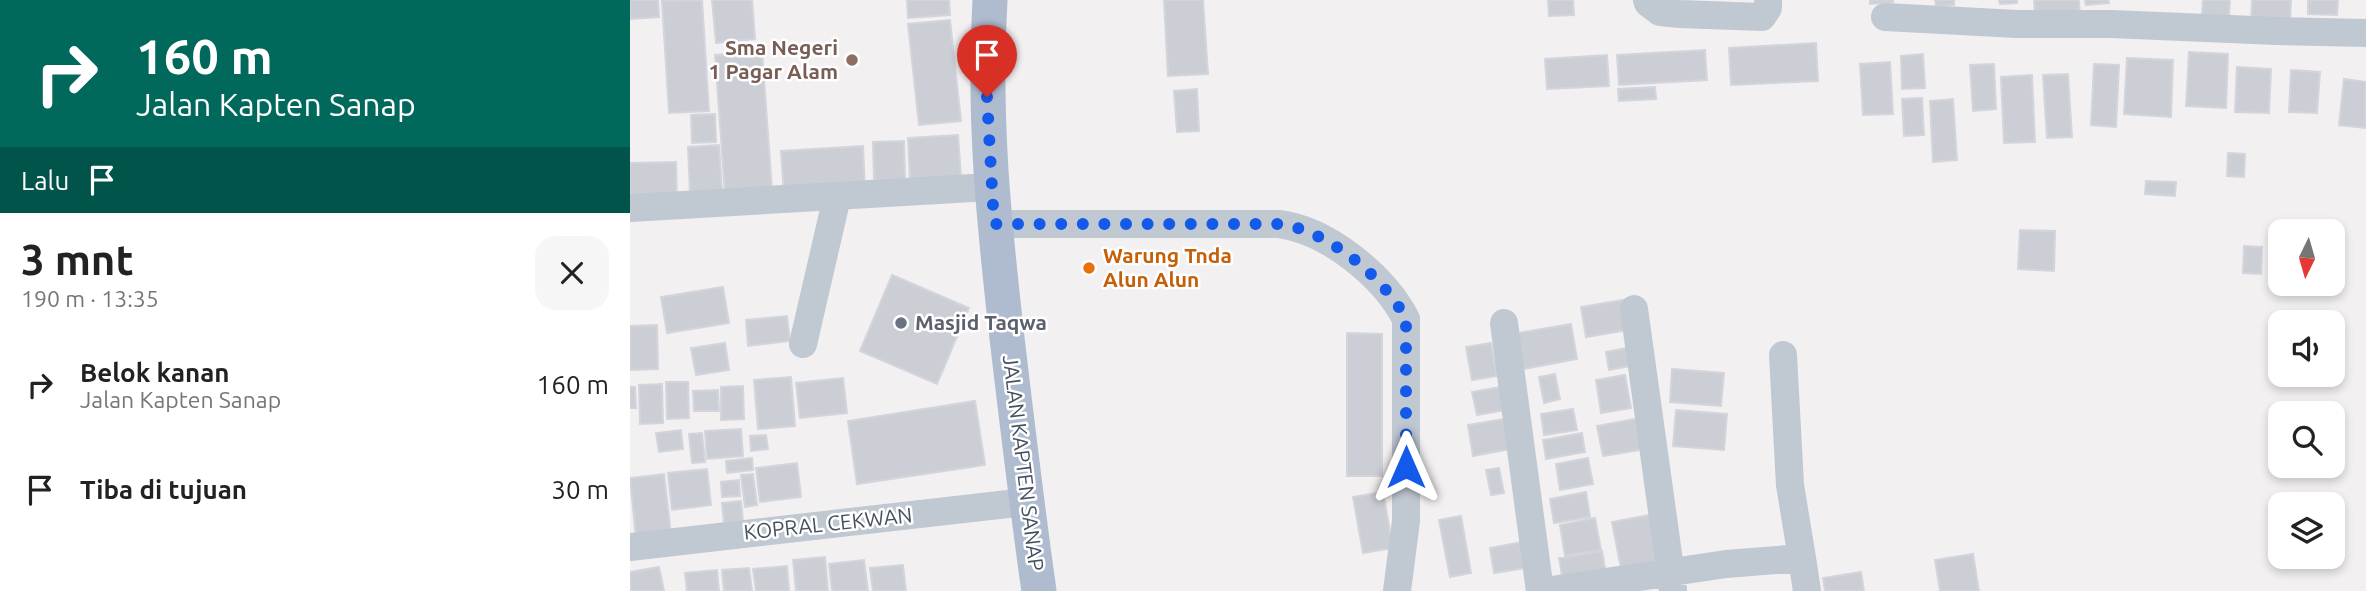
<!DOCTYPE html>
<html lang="id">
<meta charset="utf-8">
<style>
:root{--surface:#fff;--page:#f6f6f6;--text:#222;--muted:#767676}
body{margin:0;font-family:Ubuntu,sans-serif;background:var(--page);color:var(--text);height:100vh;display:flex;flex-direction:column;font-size:26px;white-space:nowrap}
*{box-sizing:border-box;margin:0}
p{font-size:23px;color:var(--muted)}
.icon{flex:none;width:38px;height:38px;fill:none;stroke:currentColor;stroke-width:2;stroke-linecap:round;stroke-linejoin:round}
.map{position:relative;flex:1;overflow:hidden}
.drawer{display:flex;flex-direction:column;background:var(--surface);width:630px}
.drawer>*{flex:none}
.guide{background:#00695c;color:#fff;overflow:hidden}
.needle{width:46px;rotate:185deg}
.fabs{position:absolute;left:1638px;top:219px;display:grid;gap:14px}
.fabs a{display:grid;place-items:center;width:77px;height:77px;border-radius:14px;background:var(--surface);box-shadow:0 4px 10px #0003;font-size:35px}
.pin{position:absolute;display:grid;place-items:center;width:60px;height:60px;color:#fff;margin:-72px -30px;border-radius:50% 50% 50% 0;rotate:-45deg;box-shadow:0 0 7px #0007}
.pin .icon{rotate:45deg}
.me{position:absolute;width:77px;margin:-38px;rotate:0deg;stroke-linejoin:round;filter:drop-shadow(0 0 5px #0008)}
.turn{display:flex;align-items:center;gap:24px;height:147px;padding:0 21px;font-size:32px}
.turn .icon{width:91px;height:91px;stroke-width:2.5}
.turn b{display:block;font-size:49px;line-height:60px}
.then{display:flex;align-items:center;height:66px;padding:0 21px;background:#0003;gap:14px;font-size:26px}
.round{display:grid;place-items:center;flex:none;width:74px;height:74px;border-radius:21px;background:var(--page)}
.overview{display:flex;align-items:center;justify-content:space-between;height:119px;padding:0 21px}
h1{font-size:42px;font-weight:700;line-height:52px}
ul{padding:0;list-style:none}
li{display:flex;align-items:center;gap:21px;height:105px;padding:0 21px}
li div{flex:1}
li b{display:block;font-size:26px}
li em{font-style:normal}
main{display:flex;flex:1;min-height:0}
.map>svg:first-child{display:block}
.building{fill:#ccced5;stroke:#d4d5dc;stroke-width:2}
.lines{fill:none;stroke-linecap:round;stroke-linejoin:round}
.minor{stroke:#c0c8d2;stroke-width:28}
.major{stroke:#afbcd0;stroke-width:35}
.route{stroke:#1359ea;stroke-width:12;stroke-dasharray:0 21.6}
.education-dot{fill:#8d6e63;stroke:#fff;stroke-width:2.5}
.food-dot{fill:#e8710a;stroke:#fff;stroke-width:2.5}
.worship-dot{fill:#6b7280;stroke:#fff;stroke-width:2.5}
.labels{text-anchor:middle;stroke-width:5;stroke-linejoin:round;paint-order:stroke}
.education-label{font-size:21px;font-weight:bold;fill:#785e54;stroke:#fff;text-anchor:end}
.food-label{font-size:21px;font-weight:bold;fill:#c56008;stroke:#fff;text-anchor:start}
.worship-label{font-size:21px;font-weight:bold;fill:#5b616d;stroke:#fff;text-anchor:start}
.street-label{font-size:21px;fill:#47515e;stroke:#fff}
</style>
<main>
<section class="drawer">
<div class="guide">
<div class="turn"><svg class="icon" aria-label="right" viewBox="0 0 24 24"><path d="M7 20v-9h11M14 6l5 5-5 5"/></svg><div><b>160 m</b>Jalan Kapten Sanap</div></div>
<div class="then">Lalu<svg class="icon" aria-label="arrive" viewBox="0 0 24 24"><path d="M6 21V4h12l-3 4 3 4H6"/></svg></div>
</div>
<div class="overview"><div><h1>3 mnt</h1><p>190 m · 13:35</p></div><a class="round"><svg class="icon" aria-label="close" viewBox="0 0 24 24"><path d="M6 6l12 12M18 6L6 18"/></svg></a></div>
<ul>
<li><svg class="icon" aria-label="right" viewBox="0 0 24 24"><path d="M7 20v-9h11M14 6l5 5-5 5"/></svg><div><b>Belok kanan</b><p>Jalan Kapten Sanap</p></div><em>160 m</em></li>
<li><svg class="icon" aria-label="arrive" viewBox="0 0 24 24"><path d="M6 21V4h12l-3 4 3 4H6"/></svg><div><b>Tiba di tujuan</b></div><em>30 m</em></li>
</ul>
</section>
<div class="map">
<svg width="1736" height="591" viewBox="0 0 1736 591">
<rect width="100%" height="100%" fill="#f2f0f0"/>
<path class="building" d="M0,0H28L29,17L0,19Z
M72,0L79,111L39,113L32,1Z
M82,0H122L125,39L86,43Z
M277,0H319L320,15L278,18Z
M534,0H573L578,74L538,76Z
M918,0H943L944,15L919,16Z
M1240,0H1263V2L1240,4Z
M1305,0H1324V5L1306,6Z
M1369,0H1387V3L1370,4Z
M1404,0H1449L1450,17L1405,19Z
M1455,0H1478L1479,3L1456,5Z
M1573,0H1600L1599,16L1572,15Z
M1622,0H1661L1660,25L1621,24Z
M1678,0H1708L1707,15L1678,14Z
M320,20L331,121L289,125L278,24Z
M1186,43L1188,81L1101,85L1099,48Z
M1075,50L1077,80L989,85L987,55Z
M132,51L142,190L95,193L85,55Z
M1559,52L1598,54L1596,108L1556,106Z
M1293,54L1295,88L1272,89L1271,56Z
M977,55L979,86L917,89L915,59Z
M1497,58L1543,60L1541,117L1494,114Z
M1260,62L1263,114L1233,115L1230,64Z
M1364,64L1366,109L1343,111L1340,65Z
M1464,64L1489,65L1486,127L1461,125Z
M1607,67L1641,69L1639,113L1605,112Z
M1661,70L1690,72L1687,113L1659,112Z
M1438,74L1442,137L1417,138L1413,75Z
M1402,75L1405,142L1374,143L1371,77Z
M1714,79L1736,82V128L1709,125Z
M1025,87L1026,99L989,101L988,89Z
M567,89L569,131L547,132L544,91Z
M1292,98L1294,135L1274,136L1272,99Z
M1323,99L1327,160L1303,162L1300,101Z
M85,114L86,142L62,143L61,115Z
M328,135L331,178L280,181L278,138Z
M274,141L275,179L244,180L243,142Z
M89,145L92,190L60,192L58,147Z
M233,146L235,190L154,195L151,151Z
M1598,153L1615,154L1614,177L1597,176Z
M46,162L47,200L0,201V163Z
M1516,181L1546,182L1545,196L1515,194Z
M1390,230L1425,231L1424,271L1388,269Z
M1614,246L1632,247L1631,274L1613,273Z
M262,275L339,308L307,384L230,351Z
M93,287L99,323L37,333L31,297Z
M993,300L998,330L956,337L951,307Z
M157,316L160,341L118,346L116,320Z
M941,324L947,359L894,369L888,333Z
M27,325L28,369L0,370V326Z
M717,333L752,334V476H717Z
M95,343L99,370L66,375L61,348Z
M861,343L867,376L842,380L836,347Z
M1002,347L1005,365L979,370L976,352Z
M1042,369L1094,373L1091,406L1040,402Z
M925,374L930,399L914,403L909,377Z
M995,375L1001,408L971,413L966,380Z
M161,377L165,426L128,429L124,380Z
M213,378L217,413L170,418L166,383Z
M36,382H58L59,418L37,419Z
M32,384L33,423L10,424L9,385Z
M113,386L114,419L91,420V387Z
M0,387H5L6,408H0Z
M871,387L875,410L847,415L842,392Z
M88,390L89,411H64L63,391Z
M345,401L355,465L227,484L218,421Z
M943,409L947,430L914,435L911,414Z
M1046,410L1097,414L1094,450L1043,446Z
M880,418L886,448L843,456L838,425Z
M1010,418L1016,449L973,456L967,426Z
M111,429L113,456L77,459L75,431Z
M51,430L53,449L29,452L26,433Z
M72,433L75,462L62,463L59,434Z
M952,433L955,452L916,459L913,440Z
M136,435L138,449L121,451L120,436Z
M122,458L123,470L97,473L96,461Z
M958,458L963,484L930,490L926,464Z
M167,463L171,497L130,502L126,468Z
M869,468L874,493L861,495L856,470Z
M77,469L81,505L42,510L38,473Z
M34,474L41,534L6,538L0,478Z
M123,474L127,505L115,507L111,475Z
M109,480L110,496L92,497L91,482Z
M753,492L763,548L733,553L723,497Z
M956,492L960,517L924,523L920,499Z
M111,501L113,521L94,523L92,503Z
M1020,515L1030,567L992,574L982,522Z
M831,516L841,573L820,577L809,520Z
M965,518L971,550L935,556L930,525Z
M897,541L902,567L864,573L860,548Z
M972,551L977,579L934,587L929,558Z
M1343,554L1349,591H1310L1305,560Z
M195,557L198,591H166L163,560Z
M234,560L238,591H202L199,564Z
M273,565L276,591H243L240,568Z
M157,566L159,591H126L123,569Z
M29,567L34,591H0V572Z
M119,568L122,591H94L92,570Z
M87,570L89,591H57L55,573Z
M1231,572L1234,591H1195L1193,578Z"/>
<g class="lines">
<path class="minor" d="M1017,0L1018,3L1030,12L1050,14L1132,17L1138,8V0
M1255,17L1387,24H1481L1647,31L1736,33
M0,208L360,187
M364,224H649C697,230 754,276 776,319V521L767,591
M1004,309L1043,590
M874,323L910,591
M173,344L207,197
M1153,355L1160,485L1172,558
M0,547L396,502
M915,591L1096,564L1172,558L1177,591"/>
<path class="major" d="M360,0C353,117 364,223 377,338C387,423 397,507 409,591"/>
</g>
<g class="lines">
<path class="route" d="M357,97L364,224H649C697,230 753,276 776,319V467"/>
</g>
<circle class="education-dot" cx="222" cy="60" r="7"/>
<circle class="food-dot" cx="459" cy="268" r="7"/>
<circle class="worship-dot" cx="271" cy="323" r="7"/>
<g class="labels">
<g class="education-label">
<text x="208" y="55">Sma Negeri<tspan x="208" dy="24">1 Pagar Alam</tspan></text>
</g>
<g class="food-label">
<text x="473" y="263">Warung Tnda<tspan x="473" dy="24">Alun Alun</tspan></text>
</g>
<g class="worship-label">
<text x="285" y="330">Masjid Taqwa</text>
</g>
<g class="street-label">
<text transform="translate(393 463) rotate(83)" y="7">JALAN KAPTEN SANAP</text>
<text transform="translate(198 524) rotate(-6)" y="7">KOPRAL CEKWAN</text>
</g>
</g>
</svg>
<div class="fabs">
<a><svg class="needle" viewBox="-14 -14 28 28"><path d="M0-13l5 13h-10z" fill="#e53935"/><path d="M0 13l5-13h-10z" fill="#767676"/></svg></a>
<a><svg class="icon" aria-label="sound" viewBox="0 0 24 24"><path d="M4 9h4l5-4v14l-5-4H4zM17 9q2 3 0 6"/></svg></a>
<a><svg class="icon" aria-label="search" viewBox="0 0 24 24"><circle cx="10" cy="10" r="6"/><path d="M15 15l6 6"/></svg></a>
<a><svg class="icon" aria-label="layers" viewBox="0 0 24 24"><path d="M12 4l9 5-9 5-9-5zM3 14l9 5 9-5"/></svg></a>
</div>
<div class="pin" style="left:357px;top:97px;background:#d93025"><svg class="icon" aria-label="arrive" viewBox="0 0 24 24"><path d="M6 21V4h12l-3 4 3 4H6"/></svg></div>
<svg class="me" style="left:776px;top:467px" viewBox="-20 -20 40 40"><path d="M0-17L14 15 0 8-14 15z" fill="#1359ea" stroke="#fff" stroke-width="4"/></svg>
</div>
</main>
